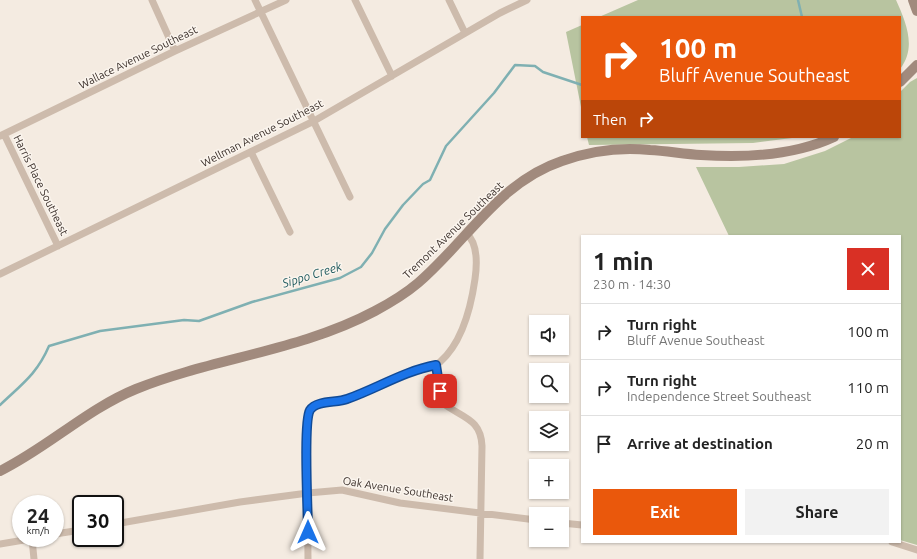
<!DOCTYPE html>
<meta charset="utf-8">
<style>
:root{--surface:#fff;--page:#f2f2f2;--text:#222;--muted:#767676;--line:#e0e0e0;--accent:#ea580c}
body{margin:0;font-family:Ubuntu,sans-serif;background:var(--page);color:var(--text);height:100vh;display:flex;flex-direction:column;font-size:15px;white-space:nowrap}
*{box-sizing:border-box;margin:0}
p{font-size:13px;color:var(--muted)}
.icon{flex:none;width:22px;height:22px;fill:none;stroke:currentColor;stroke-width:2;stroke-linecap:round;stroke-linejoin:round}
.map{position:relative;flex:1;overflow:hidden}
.side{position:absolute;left:581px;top:235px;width:320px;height:308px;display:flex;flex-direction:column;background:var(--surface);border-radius:0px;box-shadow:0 1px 3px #0004}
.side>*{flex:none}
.top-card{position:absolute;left:581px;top:16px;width:320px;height:122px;border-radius:0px;box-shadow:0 1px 3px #0004;background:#ea580c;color:#fff;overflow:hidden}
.controls{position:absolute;left:529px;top:315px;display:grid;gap:8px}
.controls a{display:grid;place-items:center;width:40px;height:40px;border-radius:0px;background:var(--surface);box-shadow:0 1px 3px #0004;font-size:20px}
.speed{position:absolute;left:12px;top:495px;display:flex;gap:8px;font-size:20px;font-weight:700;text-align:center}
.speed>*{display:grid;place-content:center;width:52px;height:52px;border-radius:50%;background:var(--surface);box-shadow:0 1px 3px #0004;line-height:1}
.speed small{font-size:10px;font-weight:400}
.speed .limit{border:2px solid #111;border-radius:6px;background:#fff;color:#111}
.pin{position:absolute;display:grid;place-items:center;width:34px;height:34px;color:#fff;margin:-17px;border-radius:8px;box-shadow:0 2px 6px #0006}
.me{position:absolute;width:44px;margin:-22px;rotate:0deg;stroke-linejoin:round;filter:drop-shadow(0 0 3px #0008)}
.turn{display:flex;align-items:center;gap:14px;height:84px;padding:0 12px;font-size:18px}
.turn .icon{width:52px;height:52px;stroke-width:2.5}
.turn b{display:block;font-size:28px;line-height:34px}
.then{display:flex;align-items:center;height:38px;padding:0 12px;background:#0003;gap:8px;font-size:15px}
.round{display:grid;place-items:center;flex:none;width:42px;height:42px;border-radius:0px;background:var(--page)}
.overview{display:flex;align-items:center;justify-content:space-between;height:68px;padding:0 12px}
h1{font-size:24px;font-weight:600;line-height:30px}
.cta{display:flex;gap:8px;margin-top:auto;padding:8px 12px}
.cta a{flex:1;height:46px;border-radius:0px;background:var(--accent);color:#fff;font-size:16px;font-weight:600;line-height:46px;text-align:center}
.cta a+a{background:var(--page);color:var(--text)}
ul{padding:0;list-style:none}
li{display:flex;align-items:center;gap:12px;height:56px;padding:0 12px;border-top:1px solid var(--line)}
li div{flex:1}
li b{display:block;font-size:15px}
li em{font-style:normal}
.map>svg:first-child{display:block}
.green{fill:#b8c4a0}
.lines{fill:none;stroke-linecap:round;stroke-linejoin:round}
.stream{stroke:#7fb0b2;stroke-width:2.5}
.street{stroke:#cdbbac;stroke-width:7}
.secondary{stroke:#a18a7d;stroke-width:10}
.route-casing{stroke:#114b97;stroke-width:10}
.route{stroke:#1a73e8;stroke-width:7}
.labels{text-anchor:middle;stroke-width:3;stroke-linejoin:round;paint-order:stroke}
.street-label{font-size:11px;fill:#3b302b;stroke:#fbf5ee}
.water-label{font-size:12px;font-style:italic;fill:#1f5a5e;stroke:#fbf5ee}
</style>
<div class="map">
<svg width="917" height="559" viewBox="0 0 917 559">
<rect width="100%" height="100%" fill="#f4ebe1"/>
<path class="green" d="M638,0H896C906,22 917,48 900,69V17H599Z
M582,25V112L566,32Z
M917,78V545L900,540V236H729L696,167H739L784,164L825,151L853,137H900V92L910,82Z
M587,137H800L753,143L589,145Z"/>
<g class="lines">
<path class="stream" d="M798,0L802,17
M0,405C22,384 37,374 49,346L100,331L184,320L199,321L252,302L340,278L361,267L372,253L385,229L403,205L423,184L430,180L446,146L494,93L515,65L535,66L543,72L582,85"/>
<path class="street" d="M152,0L175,51
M255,0L350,197
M355,0L392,76
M449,0L465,33
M4,134L58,246
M0,136L175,51L286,0
M251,152L290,232
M0,274L314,121L500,13L527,0
M436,365L440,391L444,404C463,418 481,419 482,446L480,559
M562,523L582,525
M115,524L240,502L308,493L342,490L400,503L536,520
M55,534L81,530
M32,539L34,559
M892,542L917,550
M0,544L36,538
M308,559L307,433C307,425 306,413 313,407C321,400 337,403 348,399C371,390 393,376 418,369C425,367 434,367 440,362C463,342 471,307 475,279C477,265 478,243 466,233"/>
<path class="secondary" d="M913,0L917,11
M900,82L917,65
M0,471C47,448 87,409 136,389C213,358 300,351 375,311C390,303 405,294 418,283C466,242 499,182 562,161C590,151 621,147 650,150C667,151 684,154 701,155C745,158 793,156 834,137"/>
</g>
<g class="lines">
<defs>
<path id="route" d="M308,532C308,512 303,422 310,410C317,400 337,403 347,399C378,388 404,371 436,365L440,391"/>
</defs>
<use href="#route" class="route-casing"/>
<use href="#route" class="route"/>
</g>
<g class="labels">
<g class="street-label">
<text transform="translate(138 57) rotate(-26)" y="4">Wallace Avenue Southeast</text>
<text transform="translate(262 133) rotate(-27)" y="4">Wellman Avenue Southeast</text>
<text transform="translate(41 185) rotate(64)" y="4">Harris Place Southeast</text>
<text transform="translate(453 230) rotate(-44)" y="4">Tremont Avenue Southeast</text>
<text transform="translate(398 489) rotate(9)" y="4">Oak Avenue Southeast</text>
</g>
<g class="water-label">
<text transform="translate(312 275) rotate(-17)" y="4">Sippo Creek</text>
</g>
</g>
</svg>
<div class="controls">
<a><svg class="icon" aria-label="sound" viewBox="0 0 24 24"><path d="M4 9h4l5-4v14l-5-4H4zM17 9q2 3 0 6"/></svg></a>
<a><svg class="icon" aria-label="search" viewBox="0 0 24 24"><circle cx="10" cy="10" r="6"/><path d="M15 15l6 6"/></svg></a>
<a><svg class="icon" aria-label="layers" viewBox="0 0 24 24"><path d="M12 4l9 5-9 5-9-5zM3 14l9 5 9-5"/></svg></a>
<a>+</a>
<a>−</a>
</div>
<div class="speed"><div>24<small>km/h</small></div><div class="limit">30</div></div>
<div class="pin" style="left:440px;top:391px;background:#d93025"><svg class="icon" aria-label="arrive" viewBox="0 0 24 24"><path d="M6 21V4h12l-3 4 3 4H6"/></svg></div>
<svg class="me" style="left:308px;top:532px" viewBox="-20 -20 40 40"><path d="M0-17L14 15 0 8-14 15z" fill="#1a73e8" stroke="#fff" stroke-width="4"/></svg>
<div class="top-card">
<div class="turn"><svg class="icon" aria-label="right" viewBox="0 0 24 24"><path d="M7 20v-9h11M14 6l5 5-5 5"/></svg><div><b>100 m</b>Bluff Avenue Southeast</div></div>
<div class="then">Then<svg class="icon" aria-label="right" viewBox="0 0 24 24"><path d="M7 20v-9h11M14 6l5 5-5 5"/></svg></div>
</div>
<section class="side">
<div class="overview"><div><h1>1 min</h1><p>230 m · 14:30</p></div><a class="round" style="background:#d93025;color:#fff"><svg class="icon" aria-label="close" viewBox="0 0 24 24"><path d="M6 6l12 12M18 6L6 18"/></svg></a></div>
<ul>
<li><svg class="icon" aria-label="right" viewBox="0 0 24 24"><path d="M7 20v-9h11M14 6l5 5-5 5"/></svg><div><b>Turn right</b><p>Bluff Avenue Southeast</p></div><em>100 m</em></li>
<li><svg class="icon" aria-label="right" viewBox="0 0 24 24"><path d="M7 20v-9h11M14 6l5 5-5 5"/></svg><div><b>Turn right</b><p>Independence Street Southeast</p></div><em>110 m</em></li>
<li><svg class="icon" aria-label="arrive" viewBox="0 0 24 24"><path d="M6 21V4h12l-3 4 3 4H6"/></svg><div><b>Arrive at destination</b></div><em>20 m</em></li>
</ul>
<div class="cta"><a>Exit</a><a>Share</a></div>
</section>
</div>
